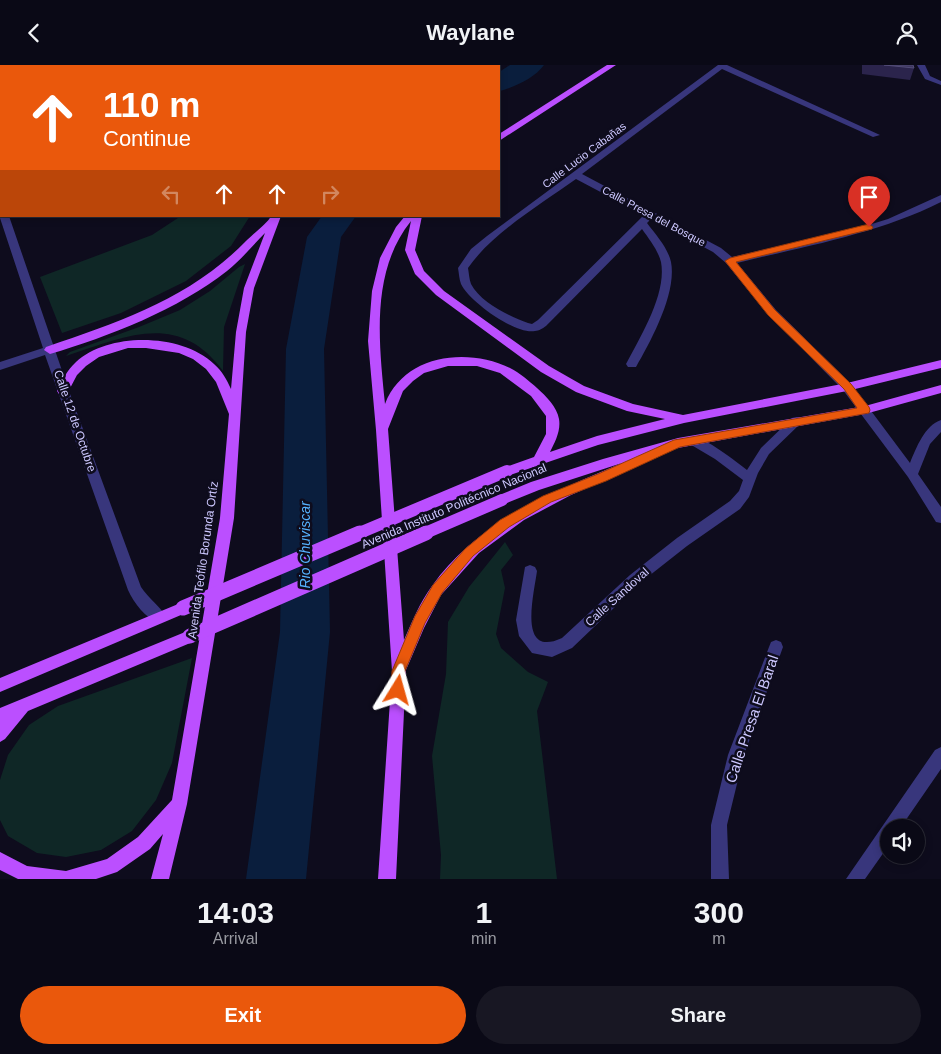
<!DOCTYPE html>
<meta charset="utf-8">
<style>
:root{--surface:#0a0916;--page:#181723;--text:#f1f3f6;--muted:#999aa1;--line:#2a2a35;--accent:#ea580c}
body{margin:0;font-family:Arial,sans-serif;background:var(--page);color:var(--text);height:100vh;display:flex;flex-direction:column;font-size:19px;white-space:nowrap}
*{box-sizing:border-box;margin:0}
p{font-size:16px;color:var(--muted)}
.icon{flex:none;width:28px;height:28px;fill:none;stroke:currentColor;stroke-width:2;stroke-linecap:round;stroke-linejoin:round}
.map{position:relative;height:814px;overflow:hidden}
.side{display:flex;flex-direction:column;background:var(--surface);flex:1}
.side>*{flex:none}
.guide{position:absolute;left:0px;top:0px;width:500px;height:152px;box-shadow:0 2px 8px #0003,0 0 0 1px var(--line);background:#ea580c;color:#fff;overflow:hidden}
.fabs{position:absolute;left:880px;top:754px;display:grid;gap:10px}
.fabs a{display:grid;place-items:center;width:45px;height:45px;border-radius:50%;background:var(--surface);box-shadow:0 2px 8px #0003,0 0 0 1px var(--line);font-size:25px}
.pin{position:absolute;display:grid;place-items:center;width:42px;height:42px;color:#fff;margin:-51px -21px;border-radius:50% 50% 50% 0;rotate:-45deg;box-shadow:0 0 5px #0007}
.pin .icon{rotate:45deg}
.me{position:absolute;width:55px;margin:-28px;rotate:8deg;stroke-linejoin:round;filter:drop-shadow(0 0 4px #0008)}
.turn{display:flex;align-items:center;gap:18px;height:105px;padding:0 20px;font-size:22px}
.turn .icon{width:65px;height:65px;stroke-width:2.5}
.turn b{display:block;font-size:35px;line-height:42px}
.lanes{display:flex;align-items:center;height:48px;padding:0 20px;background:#0003;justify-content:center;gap:25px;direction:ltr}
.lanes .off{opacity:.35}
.eta{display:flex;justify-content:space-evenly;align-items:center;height:85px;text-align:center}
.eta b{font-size:30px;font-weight:700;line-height:35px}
.action{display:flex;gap:10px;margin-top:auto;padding:10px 20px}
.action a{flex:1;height:58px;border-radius:30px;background:var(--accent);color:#fff;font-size:20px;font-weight:700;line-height:58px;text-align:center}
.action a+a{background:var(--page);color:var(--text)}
header{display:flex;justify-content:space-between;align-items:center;height:65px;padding:0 20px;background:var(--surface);font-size:22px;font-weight:700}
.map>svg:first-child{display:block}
.green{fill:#0f2726}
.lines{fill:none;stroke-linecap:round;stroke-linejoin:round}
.stream{fill:#0a1e3d;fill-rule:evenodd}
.river{fill:#0a1e3d;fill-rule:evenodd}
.minor{fill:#38367c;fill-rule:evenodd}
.major{fill:#bb4fff;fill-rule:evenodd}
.major-bridge-far1{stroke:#bb4fff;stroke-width:12}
.major-bridge{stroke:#bb4fff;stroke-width:15}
.wall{fill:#2b244c}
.building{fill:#3d365f;stroke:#534d78}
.route{fill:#ea580c;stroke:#983908}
.labels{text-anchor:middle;stroke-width:5;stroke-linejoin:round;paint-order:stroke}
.far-street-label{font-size:11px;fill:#cdc8ff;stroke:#0e0c1d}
.street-label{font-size:12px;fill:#cdc8ff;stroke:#0e0c1d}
.water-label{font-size:14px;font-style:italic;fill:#56b2ff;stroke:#0e0c1d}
.near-street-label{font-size:15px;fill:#cdc8ff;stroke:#0e0c1d}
</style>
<header><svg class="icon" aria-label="back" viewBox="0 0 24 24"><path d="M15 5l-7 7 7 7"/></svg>Waylane<svg class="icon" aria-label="person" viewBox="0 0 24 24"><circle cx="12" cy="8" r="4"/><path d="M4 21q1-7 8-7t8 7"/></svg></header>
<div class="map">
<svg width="941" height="814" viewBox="0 0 941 814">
<rect width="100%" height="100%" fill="#0e0c1d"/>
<path class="green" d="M181,151H250L231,181L186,216L121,248L62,268L40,212L152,170Z
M245,199L224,262L223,306C178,245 125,272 66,291L70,287L139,262L180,245L210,226L239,202Z
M505,477L513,490L501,505L505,523L496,569L501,583L528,607L548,617L537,646L557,814H440L441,790L432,691L446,609L448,557L469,522Z
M192,593L172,698L156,735L132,766L101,785L66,792L37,788L8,771L0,755V715L8,690L29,660L58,641Z"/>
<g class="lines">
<path class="stream" d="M372,0H377V1H373Z"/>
<path class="river" d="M510,0H544C535,13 513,23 499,26V7Z
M322,151H356L341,172L324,284L330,567L306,814H246L280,567L286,284L307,172Z"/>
<path class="minor" d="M718,0H727L880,70L873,72L722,4L582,109L721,183L732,192L862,162L888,154L941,130V137C877,169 806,181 737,198L776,245L851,319L910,398C916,383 925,360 941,355V367L930,379L918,409L941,442V458L936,457L908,412L843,325L768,249L726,198L713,187L651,154L647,158C656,170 668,183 671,197C677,228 651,276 636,302H628L626,299C640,272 667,229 661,197C658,185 649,174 642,164L546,261C543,263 539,266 535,266C515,270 469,236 461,219C459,214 459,208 458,203L471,184L487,171ZM576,114L644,150L538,255L532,259L528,258C509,251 481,238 471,219C469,214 469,208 468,203C492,168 541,139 576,114Z
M917,0H925L930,11L941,16V20L925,14Z
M0,109H1V115H0Z
M1,149V151H9L69,326L141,522C148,533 162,543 166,552L164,556L159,558C145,553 134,538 128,525L45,290L0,305V297L43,283L0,153Z
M796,352L800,353L802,356L800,359L769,389L758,408L749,432L740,444L687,481L640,518L572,583L552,592L532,588L519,571L516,555L525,502L530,500L535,502L537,506C534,529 517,594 562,573L630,510L677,473L730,436L739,426L743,415L715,394L688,378L686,375L688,372C701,368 736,397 747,405L761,383L792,353Z
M776,575L781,577L783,582L744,690L727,760L729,814H711V760L728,690L769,582L771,577Z
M941,682V704L901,762H889V780L865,814H846L935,685Z"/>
<path class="major" d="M607,0H616L499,76V69Z
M271,151H281L254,223L246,267L234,453L187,739L169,814H151L163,769L150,784L117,807L96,814H18L0,805V787L27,801L66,806L107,794L138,772L172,735L220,453L229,349L216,317L206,304L193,294L179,288L146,283H128L99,292L86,301L77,310L67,329H59L57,326C62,316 67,305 76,297C109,267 181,268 214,299C222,306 227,315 231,324L236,267L244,223L265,168C252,181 241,195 227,206C179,244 108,272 50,289L44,285L46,282C121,256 190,234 247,175C254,168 267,159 271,151Z
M405,151H422L415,185L424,206L444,226L549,301L584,321L633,339L683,350L847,318L941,295V303L847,326L684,358L598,380L507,411L503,409L501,406L503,403L534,392L546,369V351L531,331L500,308L477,301H448L424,308L413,316L403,326L388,364L404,575C412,557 420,537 432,521C478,456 552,428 622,398L539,425L502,440L497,439L496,435L497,431L531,417L603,394L678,373L865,341L941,320V328L865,349L678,383L650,390L651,393L649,396L571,430L524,455L479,488L441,530L424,563L406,605L396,814H378L392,606L376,365L368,276L372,226L380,193L396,162ZM411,156L405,185L415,209L436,230L541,307L576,327L627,346L665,354L597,371L550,387C555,377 561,366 559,354C557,342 546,331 537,323C529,316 520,308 510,303C466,282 404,290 385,339C379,278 370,207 411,156Z
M183,537L188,539L190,543L188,547L0,627V613Z
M190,565L195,566L197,571L195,576L28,646L5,674L0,677V643Z"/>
<path class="major-bridge-far1" d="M357,469L507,406
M423,469L502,435"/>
<path class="major-bridge" d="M183,543L360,468
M190,571L426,468"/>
</g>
<path class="wall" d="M862,0H913L914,3L910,15L862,9Z"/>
<path class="building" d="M884,0H913L914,3Z"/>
<path class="route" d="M869,159L873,162L872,164L736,197L775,245L851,319L869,342L870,345L869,348L680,382L606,416L551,437L509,462L473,491L442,528L425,558L405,606L403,629L398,631L393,629L391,625L392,606L415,551L433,520L465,484L500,455L543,431L598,409L674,375L857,343L844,324L768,250L725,196L730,193Z"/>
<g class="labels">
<g class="far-street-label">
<text transform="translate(584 90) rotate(-37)" y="4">Calle Lucio Cabañas</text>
<text transform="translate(654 151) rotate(28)" y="4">Calle Presa del Bosque</text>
</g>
<g class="street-label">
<text transform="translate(75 356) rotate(71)" y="4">Calle 12 de Octubre</text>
<text transform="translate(454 441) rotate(-23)" y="4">Avenida Instituto Politécnico Nacional</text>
<text transform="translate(203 495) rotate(-82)" y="4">Avenida Teófilo Borunda Ortíz</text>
<text transform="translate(617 532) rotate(-42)" y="4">Calle Sandoval</text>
</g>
<g class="water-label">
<text transform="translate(305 480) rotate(-90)" y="5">Rio Chuviscar</text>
</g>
<g class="near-street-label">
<text transform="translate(752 654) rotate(-71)" y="5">Calle Presa El Baral</text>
</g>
</g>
</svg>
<div class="fabs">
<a><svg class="icon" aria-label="sound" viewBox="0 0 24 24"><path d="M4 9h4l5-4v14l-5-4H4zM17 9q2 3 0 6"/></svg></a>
</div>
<div class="pin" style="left:869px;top:162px;background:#d93025"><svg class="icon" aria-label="arrive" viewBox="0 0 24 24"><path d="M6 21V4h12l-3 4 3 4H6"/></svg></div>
<svg class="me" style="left:398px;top:625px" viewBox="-20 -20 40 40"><path d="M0-17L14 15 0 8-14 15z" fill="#ea580c" stroke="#fff" stroke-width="4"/></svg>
<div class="guide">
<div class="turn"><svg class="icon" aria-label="ahead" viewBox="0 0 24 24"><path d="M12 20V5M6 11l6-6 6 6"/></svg><div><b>110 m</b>Continue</div></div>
<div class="lanes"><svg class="icon off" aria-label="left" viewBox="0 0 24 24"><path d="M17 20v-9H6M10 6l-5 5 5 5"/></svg><svg class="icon" aria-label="ahead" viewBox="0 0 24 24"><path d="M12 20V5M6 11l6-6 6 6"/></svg><svg class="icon" aria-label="ahead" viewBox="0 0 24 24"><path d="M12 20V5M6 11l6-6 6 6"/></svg><svg class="icon off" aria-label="right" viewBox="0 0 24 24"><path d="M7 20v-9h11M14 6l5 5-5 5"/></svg></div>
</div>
</div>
<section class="side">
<div class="eta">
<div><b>14:03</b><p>Arrival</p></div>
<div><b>1</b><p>min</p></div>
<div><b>300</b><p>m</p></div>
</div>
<div class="action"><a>Exit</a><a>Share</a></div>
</section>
